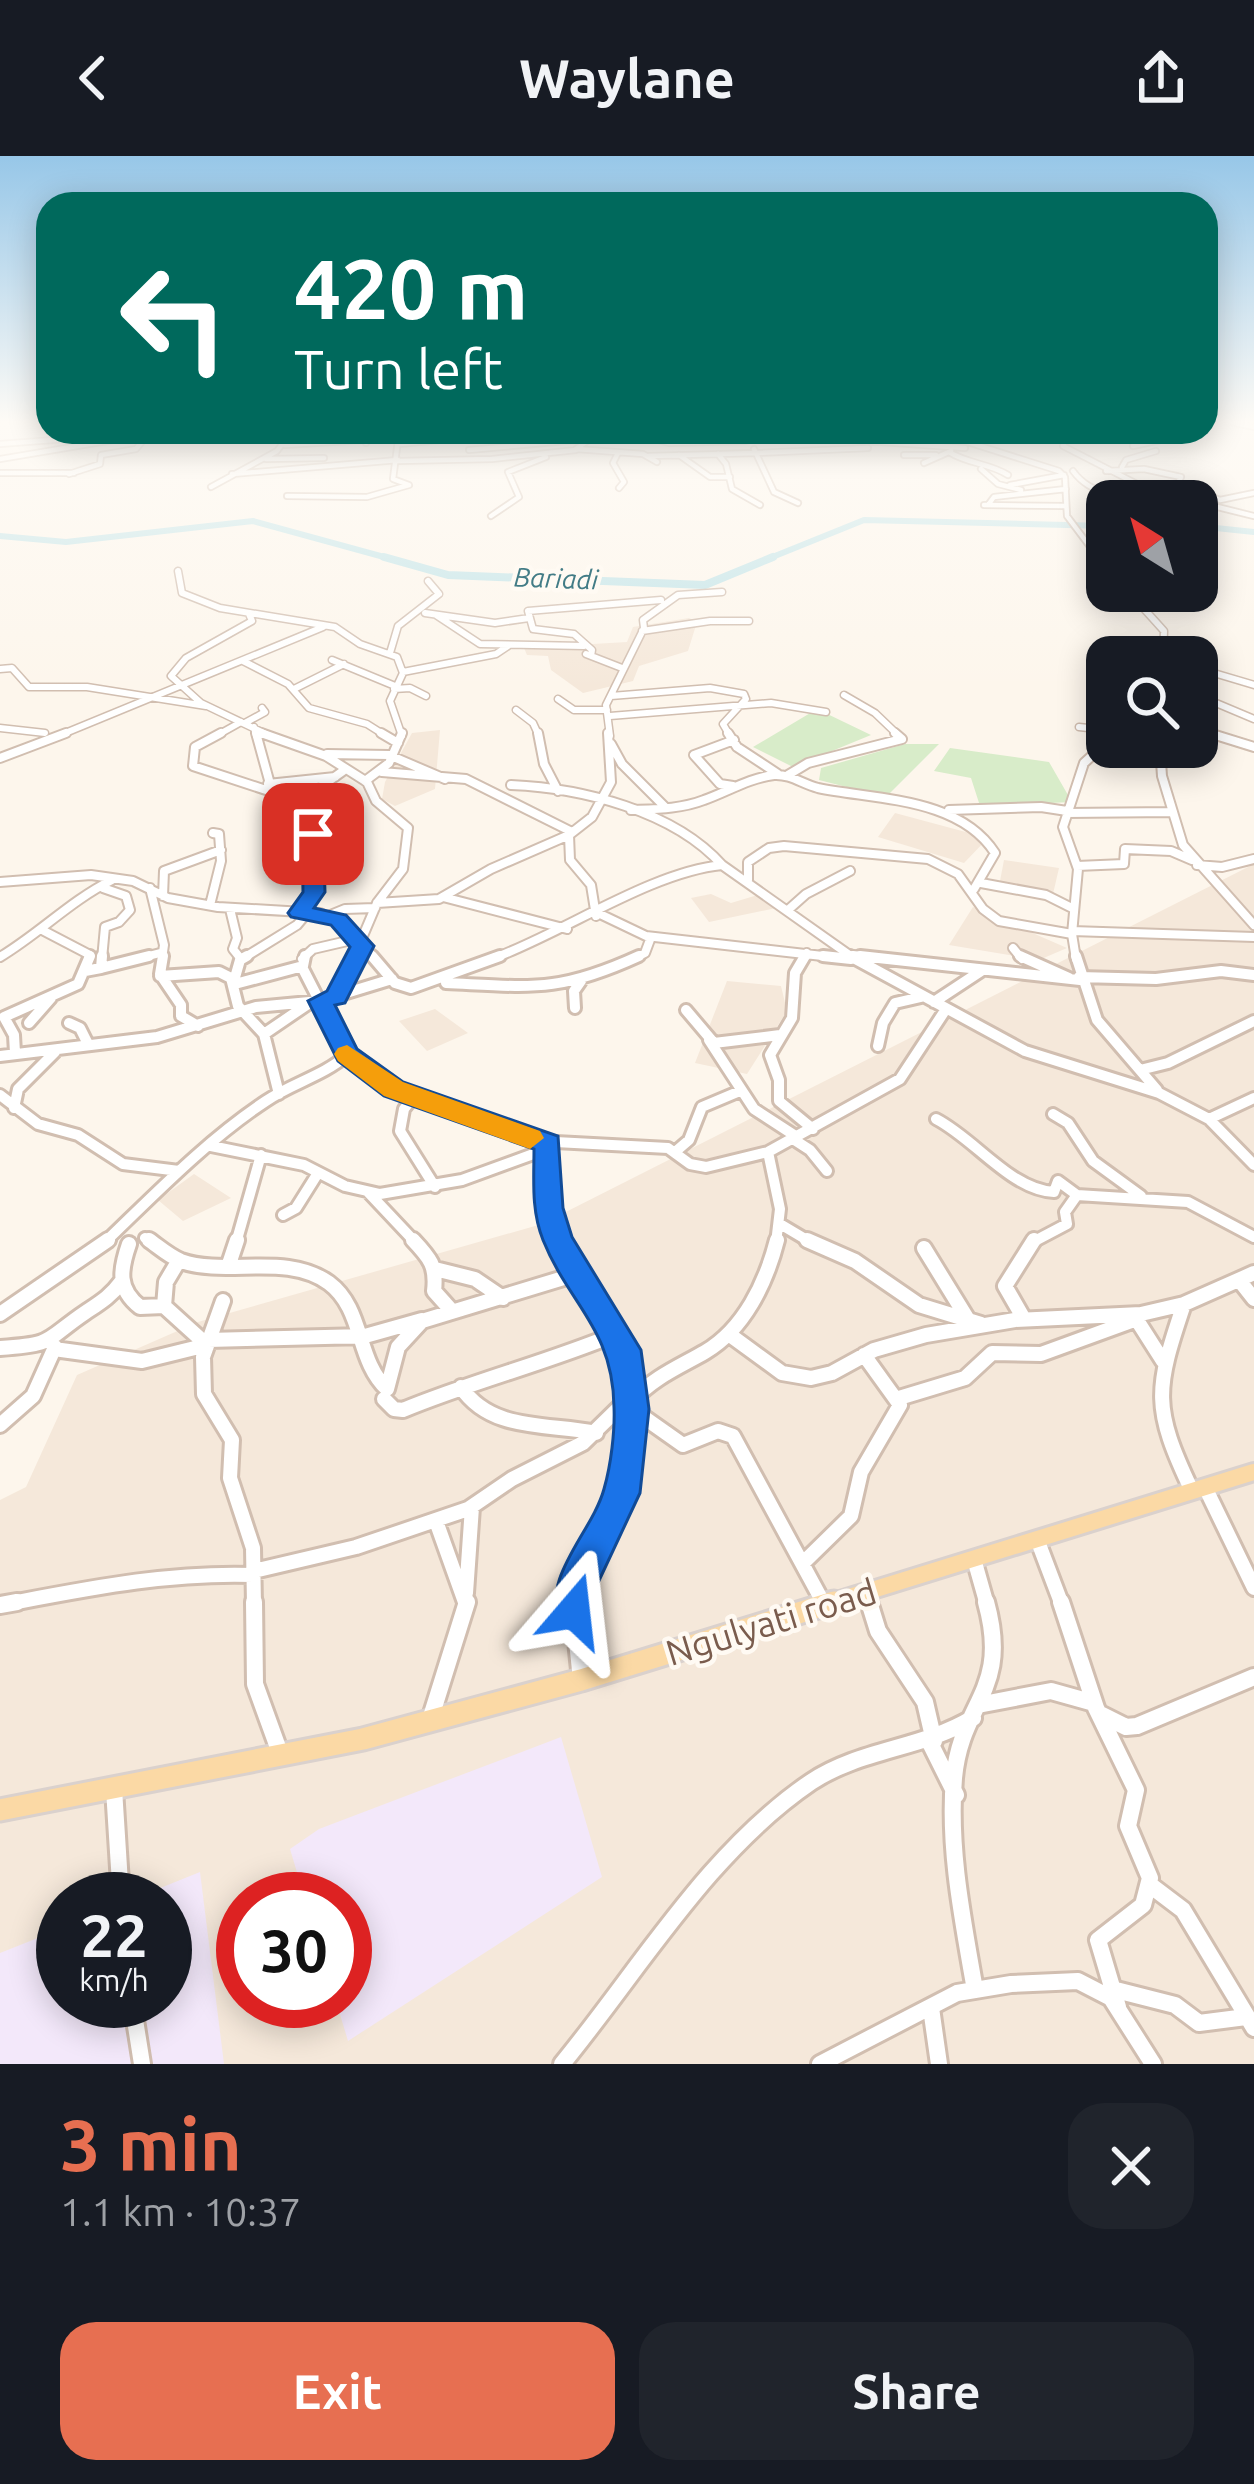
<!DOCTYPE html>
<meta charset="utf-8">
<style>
:root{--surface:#171b24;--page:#20242c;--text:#f1f3f6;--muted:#9ea1a6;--accent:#e76f51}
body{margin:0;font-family:Ubuntu,sans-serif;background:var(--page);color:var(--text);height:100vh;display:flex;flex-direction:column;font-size:45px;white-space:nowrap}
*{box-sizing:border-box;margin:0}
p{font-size:39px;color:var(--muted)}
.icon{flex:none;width:66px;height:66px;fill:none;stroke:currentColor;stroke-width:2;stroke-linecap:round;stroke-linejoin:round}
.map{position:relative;height:1908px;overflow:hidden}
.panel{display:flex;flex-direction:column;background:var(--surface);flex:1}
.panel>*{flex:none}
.top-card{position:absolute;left:36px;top:36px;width:1182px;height:252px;border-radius:36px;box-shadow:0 6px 30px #0003;background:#00695c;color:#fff;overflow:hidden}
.needle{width:78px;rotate:323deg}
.buttons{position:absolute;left:1086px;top:324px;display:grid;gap:24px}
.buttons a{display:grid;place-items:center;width:132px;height:132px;border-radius:24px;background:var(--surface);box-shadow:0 6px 30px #0003;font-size:60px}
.speed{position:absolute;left:36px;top:1716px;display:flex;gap:24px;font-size:60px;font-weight:700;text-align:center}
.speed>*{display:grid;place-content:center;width:156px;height:156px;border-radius:50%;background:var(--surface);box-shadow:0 6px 30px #0003;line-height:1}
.speed small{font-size:30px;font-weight:400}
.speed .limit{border:18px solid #d22;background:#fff;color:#111}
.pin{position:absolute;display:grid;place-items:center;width:102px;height:102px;color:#fff;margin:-51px;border-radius:24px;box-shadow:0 6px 18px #0006}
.me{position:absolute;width:132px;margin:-66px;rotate:17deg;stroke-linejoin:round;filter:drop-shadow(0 0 9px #0008)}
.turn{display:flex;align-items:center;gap:42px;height:252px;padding:0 60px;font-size:54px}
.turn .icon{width:156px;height:156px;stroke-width:2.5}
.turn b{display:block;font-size:84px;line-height:102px}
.round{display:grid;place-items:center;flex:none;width:126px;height:126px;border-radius:36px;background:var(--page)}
.summary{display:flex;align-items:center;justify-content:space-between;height:204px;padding:0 60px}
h1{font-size:72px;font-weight:700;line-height:90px;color:var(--accent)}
.button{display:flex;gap:24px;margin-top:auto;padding:24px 60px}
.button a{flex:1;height:138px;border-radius:36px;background:var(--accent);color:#fff;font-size:48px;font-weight:700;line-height:138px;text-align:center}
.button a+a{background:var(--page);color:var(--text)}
header{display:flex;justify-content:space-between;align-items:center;height:156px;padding:0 60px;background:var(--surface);font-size:54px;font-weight:700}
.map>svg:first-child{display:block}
.residential{fill:#f5e8da;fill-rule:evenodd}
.education{fill:#f3e8fa}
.green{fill:#d8ecc9}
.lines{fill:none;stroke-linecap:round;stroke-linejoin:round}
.river-far1{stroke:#bfe3e8;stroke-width:6}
.river{stroke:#bfe3e8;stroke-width:8}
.minor-far5-casing{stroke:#d1beb0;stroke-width:8}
.minor-far4-casing{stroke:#d1beb0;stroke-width:9}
.minor-far3-casing{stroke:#d1beb0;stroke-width:12}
.minor-far2-casing{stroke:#d1beb0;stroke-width:16}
.minor-far1-casing{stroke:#d1beb0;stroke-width:20}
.minor-casing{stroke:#d1beb0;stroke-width:22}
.major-far1-casing{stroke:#dad1cd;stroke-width:22}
.major-casing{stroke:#dad1cd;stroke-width:27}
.minor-far5{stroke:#fff;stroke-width:4.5}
.minor-far4{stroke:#fff;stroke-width:6}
.minor-far3{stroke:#fff;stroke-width:8}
.minor-far2{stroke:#fff;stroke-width:10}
.minor-far1{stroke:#fff;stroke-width:14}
.minor{stroke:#fff;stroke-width:16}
.major-far1{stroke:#fbd9a5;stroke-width:16}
.major{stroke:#fbd9a5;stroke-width:21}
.route{fill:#1a73e8;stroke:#114b97;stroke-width:3}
.slow{fill:#f59e0b}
.labels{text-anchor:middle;stroke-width:9;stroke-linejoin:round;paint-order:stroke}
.far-water-label{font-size:27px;font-style:italic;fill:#437c86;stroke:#fffaf3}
.near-street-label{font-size:36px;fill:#7a5c4d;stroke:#fffaf3}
</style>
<header><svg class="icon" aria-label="back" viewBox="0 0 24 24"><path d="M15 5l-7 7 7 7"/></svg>Waylane<svg class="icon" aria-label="share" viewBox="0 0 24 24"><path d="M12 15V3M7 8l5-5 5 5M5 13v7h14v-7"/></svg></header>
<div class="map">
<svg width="1254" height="1908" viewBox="0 0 1254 1908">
<rect width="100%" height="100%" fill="#fdf6ec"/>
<path class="residential" d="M689,462L697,466L688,495L639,510L633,525L583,537L551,514L548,500L527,499L524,492L627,486L633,471Z
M440,574L435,633L395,650L382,643L385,626L412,577Z
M895,657L988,682L964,707L878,681Z
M1004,704L1059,712L1053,738L1000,725Z
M1254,708V1908H0V1344L26,1331L77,1219L198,1166L542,1068ZM63,1743H165V1845H63ZM243,1743H345V1845H243Z
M711,738L731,747L761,738L786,750L709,766L691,742Z
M973,751L1067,792L1039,804L949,789Z
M727,825L781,830L787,855L747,918L695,907Z
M435,853L468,877L427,895L399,865Z
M194,1018L231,1042L183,1065L158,1044Z"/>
<path class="education" d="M561,1581L602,1721L348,1885L336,1845H345V1743H305L290,1693L319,1673Z
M200,1716L224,1908H0V1797L63,1772V1845H165V1743H133Z"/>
<path class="green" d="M817,553L871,579L793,611L753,591Z
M905,588H939L886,641L819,624L821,612Z
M950,592L1049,606L1072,646L980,650L971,622L934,615Z"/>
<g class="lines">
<path class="river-far1" d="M1197,370L1254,376
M0,380L66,386L253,365L395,404
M765,404L864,364L1107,370"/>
<path class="river" d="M384,401L448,419L705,429L773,401"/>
<defs>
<path id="minor-far5" d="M1227,265L1254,271
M600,276L576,293L643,298L657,306
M743,276L965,292
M897,276L914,283
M936,276L1059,315L1065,321L1067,360L1100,404
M597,279L664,282L681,276
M469,282L510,276
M651,282L669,287L746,285
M1065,285L1063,290L1141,330L1191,345
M0,288L118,279
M400,288L469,281
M285,289L364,284
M1133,290L1165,283
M754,293L774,336L798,347
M469,294L587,283
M949,296C968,308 989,307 1008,319
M618,297L613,307L624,326L619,332
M757,297L868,292
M718,298L726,308L732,333L760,349
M679,299L710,321H730
M904,299H936
M649,300L757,297
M0,303L161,276
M266,303L324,302
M398,305L492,303L576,294
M924,307L951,295
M1122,311L1126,304L1156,295
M981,313L998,328L1021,334
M1073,315C1092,341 1121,340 1150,334
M1106,315L1144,313L1181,321L1178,327L1220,344L1254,337
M0,317H74
M69,318L100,308L101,299L136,293L146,281
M232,318L398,304
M1010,329L1064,319
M211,331L277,295L291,276
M287,340L367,341L409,329L393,323L399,276L366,279V287
M1197,346L1254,360
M984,349L1065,350
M988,349L994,341L1066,333
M491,360L519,341L508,316L546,301"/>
<path id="minor-far4" d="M1098,401L1107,413
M178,415L182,437L220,452L335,471L360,488L397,501L403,517L390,545L402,580
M1128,435L1164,475L1163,501
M425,457L495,467L529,462
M249,458L252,465L186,502L171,520L201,547L270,580
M436,459L480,488L584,490
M642,475L710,465H749
M390,497L398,470L439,438L428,425
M586,498L622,512
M591,500L592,494L574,478L533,473L528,455L661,444
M332,504L395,530
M243,505L288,528L309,552L367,568L386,580
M1197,512L1254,529
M0,513L12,512L29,531H87L206,550
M403,516L496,498L508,490
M294,533L344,508
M394,533L410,532L426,540
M844,539L875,557L899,580
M1197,539L1254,563
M611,540L710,532L744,538L746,543L723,568L730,580
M558,543L574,554H607
M516,554L533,567L539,580
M610,560L771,547L826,556
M245,567L265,556L262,552
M254,571L256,580
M1079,571L1107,574
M0,572L45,577
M1197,573L1218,580
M58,580L323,471
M216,580L241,566
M610,580L606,549L644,472L643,464L678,439L722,436"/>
<path id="minor-far3" d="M221,577L195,591L193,610L269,635
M256,577L286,686L314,694L313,742L299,757
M261,577L326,600L367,626L376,645L408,672L403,713L377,747L360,787
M381,577L398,587
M538,577L544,608L558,635
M728,577L737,591L778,618
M1209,577L1254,591
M611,588L622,608L666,652
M1160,591L1162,620L1183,689L1254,769
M327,598L389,599L445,623
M0,602L66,577
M382,616L466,623L572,676
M788,619L808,607L902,583L895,577
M365,625L389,607L402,577
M268,628L335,621
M511,629C582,632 674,655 722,709
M733,630L720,628L694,599L734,584
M274,644L305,642L343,615
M631,654C656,653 681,653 704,644C727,636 749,622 774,619C791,618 802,628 818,632C876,644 959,641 995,697L974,733
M949,654L1041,651L1067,655
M1066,657L1173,656
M281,674L311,675L312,691
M569,679L570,704L591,729L596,760
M1197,709L1222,711L1254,703
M1077,710L1124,708L1125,693L1171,695L1192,704
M748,724V706L769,692L784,690L928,703L958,718L983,753L999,765L1072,778
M0,726L91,719L133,725L168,742L218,751L320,757L345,768L375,803
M981,727L1046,739L1072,752
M150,732L164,789L162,803
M163,740L164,715L221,694
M443,741L567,773
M377,747L439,743L491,713L569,679L592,661L611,626L608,577
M210,749L221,705L219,678L213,677
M230,753L237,782L233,793L241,803
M788,754L806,738L850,715
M600,758L646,780L849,803
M328,760L345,753L375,752
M44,775L90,799L88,803
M1072,775L1254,781
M1013,792L1022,803
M853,799L888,803
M0,801C40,777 70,745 112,724
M102,803L105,771L119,766L130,754L126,740L103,732
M137,803L160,797
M242,803L297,769L308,756
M302,803L313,793L356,783
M355,803L362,789
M492,803C563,777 651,716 722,709L855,803
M633,803L645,797L651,781
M804,803L807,797
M1076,803L1072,778L1078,713L1063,671L1084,607L1107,586"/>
<path id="minor-far2" d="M163,800L160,818L181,849V860L198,870
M372,800L395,827L411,832L500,800
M805,800L795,817L792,862L770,899L779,924V945L813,973
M823,800L851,803
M850,800L1025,895L1159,937L1209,963L1254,1009
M860,800L1080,824
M1020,800L1069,822
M1076,800L1097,864L1157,934
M302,811L347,899L394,933L537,985L668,992L690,1008L706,1011L768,996L900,923L946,853
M101,812L149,800
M85,815L101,812L102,800
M160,820L219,816L231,822L238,850L264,878L279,938
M1079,821L1156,823L1221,815L1254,819
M234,825L240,804L247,800
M446,827C532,831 558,837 639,800
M235,828L303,810L305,800
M336,841L357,800
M934,846L981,815
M575,852L574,835L581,825
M686,854L714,887L780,879
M29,867L51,842
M69,867L80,872L88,888
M264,878L308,848
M709,884L754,953L797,981
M878,890L883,867L895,847L921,841
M15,897L14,879L4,861L78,828L90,800
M0,900L157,881L256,851L320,845L392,823
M1140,914L1168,907L1254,865
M0,939L38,968L78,979L123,1008L179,1015
M415,939L404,953L400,975L435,1031
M14,952L18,933L55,896
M1053,958L1068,967L1093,1005L1141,1040
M936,963C975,983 1011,1034 1054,1036L1058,1025L1077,1039L1188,1046L1254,1081
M1209,963L1254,942
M793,983L810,994L827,1015
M548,987V1052L560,1087
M211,990L304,1009L345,1030L380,1038L462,1024L547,993
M675,996L689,984L702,951L740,935
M768,996L780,1053L776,1087
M368,1036L416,1087
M283,1059L296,1052L318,1017
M780,1068L812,1087
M145,1082L154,1087
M104,1087C155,1038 207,984 266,945C292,927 323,920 347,899
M236,1087L261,999
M1031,1087L1067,1068L1065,1056L1077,1039"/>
<path id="minor-far1" d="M149,1084C159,1091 169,1100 181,1105C227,1121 286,1096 329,1127C364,1153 356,1204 387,1233L398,1191L422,1165L580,1117
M413,1084C430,1102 437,1110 434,1135L451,1154
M558,1084L621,1186L631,1217L632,1265L621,1337L574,1449
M807,1084L855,1105L919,1149L981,1168
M129,1088C120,1114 117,1133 140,1151L164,1150
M924,1092L967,1162
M229,1108L237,1084
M435,1113L475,1123L503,1142
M1239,1124L1254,1143
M223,1145L203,1201L204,1238L232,1284L230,1322L253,1392L254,1449
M1184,1148C1155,1234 1152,1251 1192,1335
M0,1158L108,1084
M1135,1161L1163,1205
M1024,1163L1005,1130L1034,1084
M730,1179L782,1217L811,1222L832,1217L874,1194L926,1179L1015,1164L1141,1158L1184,1148L1254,1117
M208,1184L365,1180L422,1164
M0,1192C57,1188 43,1185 86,1156C101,1146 111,1140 122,1125
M54,1193L142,1205L207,1189L164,1150L166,1126L179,1104
M461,1231C491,1276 548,1267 596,1277
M899,1242L965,1222L992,1197L1041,1198L1137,1163
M384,1243L394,1253L403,1254C473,1225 546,1207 616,1178
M633,1244C654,1221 679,1211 705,1196C744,1173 766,1127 777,1084
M632,1253L683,1289L718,1275L733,1280L824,1448
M0,1269L33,1240L55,1191
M1205,1331L1254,1432
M436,1365L466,1449
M1037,1383L1062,1449
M974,1403L987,1449
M804,1406L851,1360L861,1316L900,1249L864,1199
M254,1415L356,1391L468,1353L512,1323L583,1287L630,1241
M466,1437L472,1351
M866,1438L870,1449
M1,1449C86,1433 167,1416 254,1419"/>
<path id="minor" d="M254,1446L255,1528L280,1597
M573,1446L581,1524
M869,1446L878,1475L925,1546L934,1585
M1061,1446L1096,1552L1136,1634L1128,1670L1150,1722L1143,1749L1098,1784L1118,1851
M0,1449L17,1446
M978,1549L1051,1535L1094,1547
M1102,1559L1126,1571L1137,1570L1254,1521
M430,1564L467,1446
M930,1587L956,1639
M114,1633L121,1743
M1150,1729L1183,1754L1254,1872
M1112,1833L1175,1849L1199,1867L1246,1861
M975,1834C963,1765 948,1693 954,1622C961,1545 1011,1536 986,1446
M132,1845L142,1908
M931,1852L939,1908
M562,1908C640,1813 708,1696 811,1626C860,1593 922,1593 973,1562
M820,1908L957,1837L1011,1828L1078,1825L1111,1842L1153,1908"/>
<path id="major-far1" d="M824,1449L1254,1316"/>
<path id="major" d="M0,1654L363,1583L581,1524L834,1446"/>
</defs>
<use href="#minor-far5" class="minor-far5-casing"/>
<use href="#minor-far4" class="minor-far4-casing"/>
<use href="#minor-far3" class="minor-far3-casing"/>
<use href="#minor-far2" class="minor-far2-casing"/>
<use href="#minor-far1" class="minor-far1-casing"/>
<use href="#minor" class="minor-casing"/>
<use href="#major-far1" class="major-far1-casing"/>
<use href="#major" class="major-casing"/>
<use href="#minor-far5" class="minor-far5"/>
<use href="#minor-far4" class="minor-far4"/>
<use href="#minor-far3" class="minor-far3"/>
<use href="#minor-far2" class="minor-far2"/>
<use href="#minor-far1" class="minor-far1"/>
<use href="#minor" class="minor"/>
<use href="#major-far1" class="major-far1"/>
<use href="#major" class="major"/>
</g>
<linearGradient id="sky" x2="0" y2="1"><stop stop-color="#97c7e8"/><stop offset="0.5" stop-color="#fefbf6"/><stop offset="1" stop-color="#fefbf6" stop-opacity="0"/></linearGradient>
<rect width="1254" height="532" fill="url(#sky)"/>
<path class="route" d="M313,672L323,678L325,736L314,752L346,759L374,790L345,847L335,849L357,893L403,926L558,980L563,1052L572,1081L641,1194L649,1253L640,1337L596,1431L587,1469L574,1475L560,1469C540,1421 592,1377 604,1333C611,1309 615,1275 614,1251C613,1172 569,1149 543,1084C531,1054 534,1024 534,993L384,940L338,905L308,845L327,835L350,791L331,769L291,761L288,757L303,736L302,678Z"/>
<path class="slow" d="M347,889L403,926L540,975L544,982L530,993L384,940L338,905L334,898L338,892Z"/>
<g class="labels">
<g class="far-water-label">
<text transform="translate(556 423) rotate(2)" y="9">Bariadi</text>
</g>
<g class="near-street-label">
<text transform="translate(771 1466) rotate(-17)" y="13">Ngulyati road</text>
</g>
</g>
</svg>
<div class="buttons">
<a><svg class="needle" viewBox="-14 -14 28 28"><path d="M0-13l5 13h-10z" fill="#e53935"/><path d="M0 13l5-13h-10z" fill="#9ea1a6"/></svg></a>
<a><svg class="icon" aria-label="search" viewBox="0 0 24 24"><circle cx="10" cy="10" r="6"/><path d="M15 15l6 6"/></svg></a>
</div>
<div class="speed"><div>22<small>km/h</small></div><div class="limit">30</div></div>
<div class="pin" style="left:313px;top:678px;background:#d93025"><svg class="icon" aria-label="arrive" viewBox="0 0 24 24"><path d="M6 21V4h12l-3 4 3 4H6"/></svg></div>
<svg class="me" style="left:574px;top:1455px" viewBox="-20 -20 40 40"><path d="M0-17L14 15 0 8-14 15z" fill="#1a73e8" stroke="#fff" stroke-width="4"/></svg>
<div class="top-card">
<div class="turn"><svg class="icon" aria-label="left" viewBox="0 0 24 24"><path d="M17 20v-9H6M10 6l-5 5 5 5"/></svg><div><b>420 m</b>Turn left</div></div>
</div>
</div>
<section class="panel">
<div class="summary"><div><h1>3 min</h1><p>1.1 km · 10:37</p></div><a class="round"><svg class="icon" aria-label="close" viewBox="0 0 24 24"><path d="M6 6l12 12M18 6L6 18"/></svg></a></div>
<div class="button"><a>Exit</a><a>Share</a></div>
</section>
